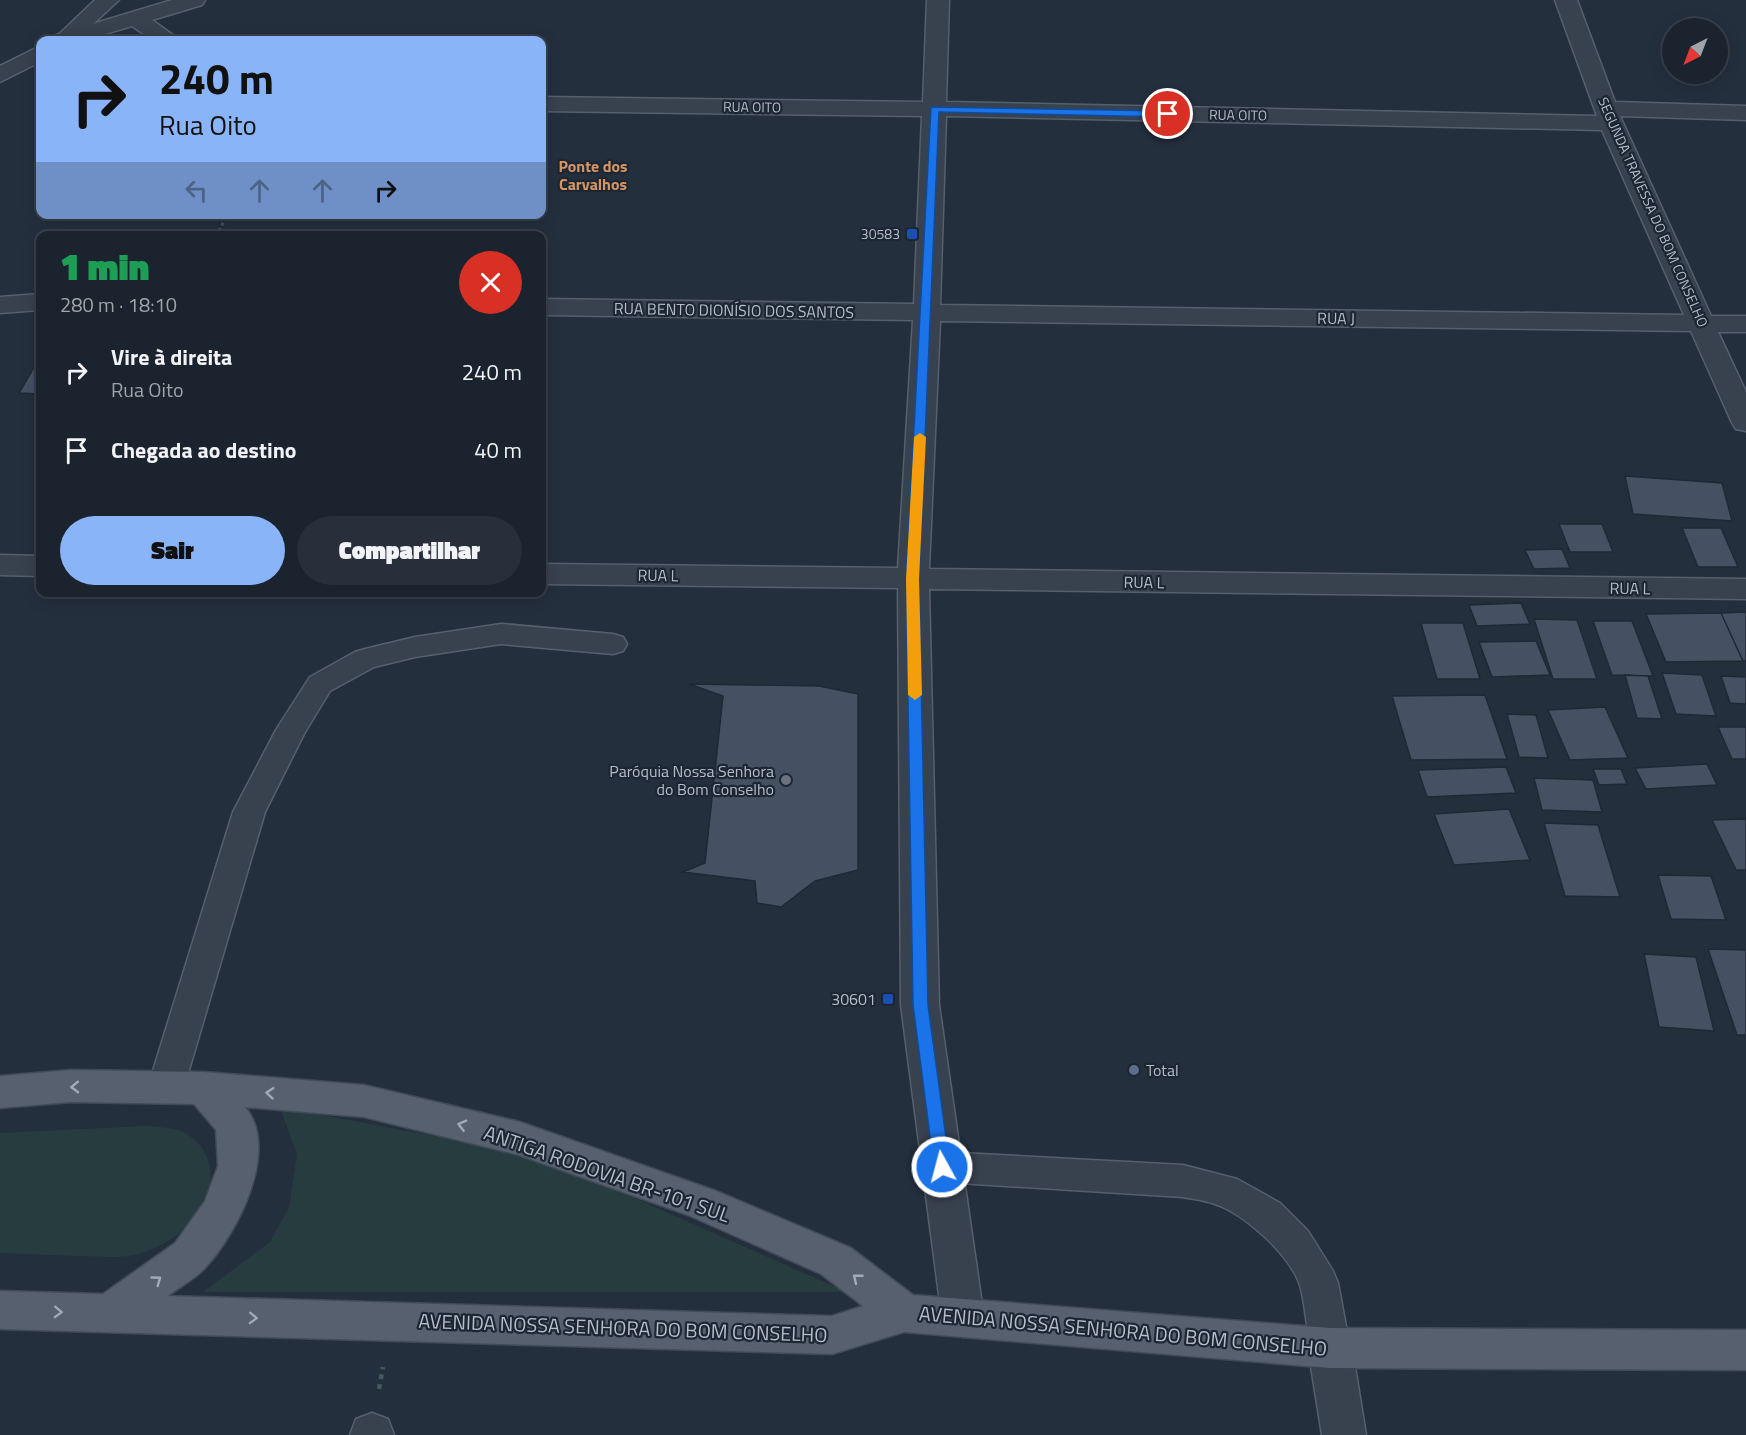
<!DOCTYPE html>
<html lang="pt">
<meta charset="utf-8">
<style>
:root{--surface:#1b232e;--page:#282f3a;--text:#f1f3f6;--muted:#a0a4aa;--line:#39404a;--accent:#8ab4f8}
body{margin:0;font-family:"Titillium Web",sans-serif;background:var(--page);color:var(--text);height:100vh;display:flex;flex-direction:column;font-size:22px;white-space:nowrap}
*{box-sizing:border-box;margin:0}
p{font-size:20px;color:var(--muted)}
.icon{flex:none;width:33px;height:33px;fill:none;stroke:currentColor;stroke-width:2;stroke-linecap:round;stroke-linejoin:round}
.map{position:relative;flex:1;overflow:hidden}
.side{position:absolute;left:36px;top:231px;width:510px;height:366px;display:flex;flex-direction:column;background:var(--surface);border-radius:12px;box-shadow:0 3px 15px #0003,0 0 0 2px var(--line)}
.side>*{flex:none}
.banner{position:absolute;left:36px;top:36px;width:510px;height:183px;border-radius:12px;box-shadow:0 3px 15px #0003,0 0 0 2px var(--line);background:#8ab4f8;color:#111;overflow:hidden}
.needle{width:39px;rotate:222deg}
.tools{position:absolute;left:1662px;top:18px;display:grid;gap:12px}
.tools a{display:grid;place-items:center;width:66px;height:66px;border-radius:50%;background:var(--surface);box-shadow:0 3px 15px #0003,0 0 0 2px var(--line);font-size:30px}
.pin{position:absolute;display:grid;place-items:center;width:51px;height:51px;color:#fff;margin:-26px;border:3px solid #fff;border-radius:50%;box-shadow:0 2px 6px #0007}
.me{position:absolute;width:66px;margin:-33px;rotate:353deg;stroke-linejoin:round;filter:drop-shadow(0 0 4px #0008)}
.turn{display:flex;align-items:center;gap:21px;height:126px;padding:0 24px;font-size:27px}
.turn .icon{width:78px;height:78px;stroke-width:2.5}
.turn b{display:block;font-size:42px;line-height:51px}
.lanes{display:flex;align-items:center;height:57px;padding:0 24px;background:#0003;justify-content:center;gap:30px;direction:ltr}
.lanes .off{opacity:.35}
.round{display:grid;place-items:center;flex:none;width:63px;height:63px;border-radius:32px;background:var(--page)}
.summary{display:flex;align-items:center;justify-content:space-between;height:102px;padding:0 24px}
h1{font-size:36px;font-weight:800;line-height:45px;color:#1e9e55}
.button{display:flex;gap:12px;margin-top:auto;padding:12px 24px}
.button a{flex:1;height:69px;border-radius:36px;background:var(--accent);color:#111;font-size:24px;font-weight:800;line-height:69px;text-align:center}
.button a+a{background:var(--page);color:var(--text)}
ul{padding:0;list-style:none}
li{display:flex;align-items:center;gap:18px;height:78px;padding:0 24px}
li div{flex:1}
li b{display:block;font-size:22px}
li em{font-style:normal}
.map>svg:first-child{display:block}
.green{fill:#263c3f}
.building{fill:#455162;stroke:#1f2835;stroke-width:1.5}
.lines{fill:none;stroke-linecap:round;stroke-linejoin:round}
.service-casing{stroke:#565f6c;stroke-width:3}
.minor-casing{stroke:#565f6c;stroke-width:3}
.tertiary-casing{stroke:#565f6c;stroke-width:3}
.primary-casing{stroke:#414a57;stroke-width:3}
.path-far1{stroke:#44595c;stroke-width:3;stroke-dasharray:3 3;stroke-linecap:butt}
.path{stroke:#44595c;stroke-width:4.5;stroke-dasharray:5 5;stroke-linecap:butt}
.service{fill:#38414e;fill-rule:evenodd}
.minor{fill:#38414e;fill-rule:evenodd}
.tertiary{fill:#38414e;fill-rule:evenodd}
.primary{fill:#56606e;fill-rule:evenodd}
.oneway{stroke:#a1aab7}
.route{fill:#1a73e8;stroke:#114b97;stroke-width:1.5}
.slow{fill:#f59e0b}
.transit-dot{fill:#1a4fb4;stroke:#1d2633;stroke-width:2}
.worship-dot{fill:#6b7280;stroke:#1d2633;stroke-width:2}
.service-dot{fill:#5c6f8a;stroke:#1d2633;stroke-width:2}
.labels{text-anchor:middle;stroke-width:4.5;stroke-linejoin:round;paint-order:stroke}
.far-street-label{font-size:14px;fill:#b4bcc9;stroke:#1d2633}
.far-poi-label{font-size:14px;fill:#b4bcc9;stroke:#1d2633;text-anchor:end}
.far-quarter-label{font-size:16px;font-weight:bold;fill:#d59563;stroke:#1d2633}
.street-label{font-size:16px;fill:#b4bcc9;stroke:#1d2633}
.poi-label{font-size:16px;fill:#b4bcc9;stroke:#1d2633;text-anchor:end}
.near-street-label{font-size:20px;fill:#b4bcc9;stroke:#1d2633}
</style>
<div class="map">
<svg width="1746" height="1435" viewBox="0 0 1746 1435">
<rect width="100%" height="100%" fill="#242f3e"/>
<path class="green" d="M280,1107L466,1142L562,1166L847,1292H203L270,1242L289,1207L297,1155Z
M145,1126C157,1127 170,1127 181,1131C194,1136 204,1148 208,1160C222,1202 181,1240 145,1252C122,1260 101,1256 78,1256C52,1255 26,1254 0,1253V1133Z"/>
<path class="building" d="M40,357V394L19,393Z
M1625,476L1722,483L1732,521L1633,514Z
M1559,524H1602L1613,552H1570Z
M1682,528H1721L1738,567H1698Z
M1562,549L1570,568L1534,569L1525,550Z
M1521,603L1530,624L1477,626L1469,605Z
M1746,612V661H1743L1721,613Z
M1721,613L1743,661L1666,662L1646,614Z
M1534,619L1577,620L1597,679H1553Z
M1593,621H1632L1653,676L1612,675Z
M1421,623H1463L1480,679H1437Z
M1536,641L1550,675L1492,677L1479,642Z
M1662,673L1702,675L1716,716L1676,714Z
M1625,675L1648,676L1662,719L1637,718Z
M1721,676L1746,677V704L1730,703Z
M689,684L819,686L858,694V870L815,881L781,907L757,903L755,881L683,872L705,863L723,696Z
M1485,695L1507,759L1411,760L1392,696Z
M1605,707L1628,758L1570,760L1548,710Z
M1507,714L1536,715L1548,758L1519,757Z
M1718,727H1746V759H1732Z
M1707,764L1717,785L1646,789L1635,768Z
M1506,767L1516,793L1427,797L1418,770Z
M1593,769H1621L1627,784L1599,785Z
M1534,778L1593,780L1602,812L1542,810Z
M1509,809L1530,860L1454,865L1434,814Z
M1746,819V870H1736L1712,820Z
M1544,823L1598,825L1620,897L1565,896Z
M1658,875L1711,876L1726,920L1671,919Z
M1708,949L1746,950V1035H1737Z
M1644,954L1696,957L1714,1031L1659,1027Z"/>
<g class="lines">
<defs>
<path id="service" d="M501,624L613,634L623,637L627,644L623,651L613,654L501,644L415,657L374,667L330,691L305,732L265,812L184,1087L179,1097L166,1102L153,1097L148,1087L233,812L276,730L310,677L355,652L365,649L415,637Z
M942,1152L1183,1165L1237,1179L1280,1203L1308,1231L1333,1271L1338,1283L1350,1348L1344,1361L1330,1366L1316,1361C1306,1338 1307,1313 1301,1289C1293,1257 1245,1214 1215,1204C1204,1200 1193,1199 1183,1197L942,1182L929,1178L924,1167L929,1156Z"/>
<path id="minor" d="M172,0H205L202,5L152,20L173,35L176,40H152L132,26L85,40H53L56,35Z
M927,0H949L946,102L1597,116L1555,0H1577L1615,102L1746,106V120L1620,116L1711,316H1746V332H1718L1746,392V431L1736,429L1732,423L1691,331L940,321L929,569L1746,579V599L929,589L939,1005L984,1318L978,1332L963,1337L948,1332L942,1318L901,1005L898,588L542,584V564L898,568L913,320L542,315V299L914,304L922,116L542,111V97L923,102ZM946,116L1602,130L1684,315L940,305Z
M40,294V310L0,313V297Z
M0,555L40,556V576L0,575Z
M1330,1328L1345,1334L1352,1348L1366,1435H1322L1308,1348L1315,1334Z
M372,1413L388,1419L394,1435H350L356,1419Z"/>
<path id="tertiary" d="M95,0H119L76,40H53Z
M40,46V62L0,82V66Z"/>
<path id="primary" d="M71,1070L204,1072L364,1085L520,1122L716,1191L851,1248L913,1295L1330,1328L1746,1330V1370L1330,1368L904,1332L832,1354L0,1329V1291L103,1294L175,1243L205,1201L218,1166L216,1130L194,1104L71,1102L0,1108V1076ZM245,1107L364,1117L519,1155L688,1215L821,1274L863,1306L832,1316L168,1296C179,1287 195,1279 205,1268C237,1234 281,1149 245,1107Z"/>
</defs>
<use href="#service" class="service-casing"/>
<use href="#minor" class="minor-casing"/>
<use href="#tertiary" class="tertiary-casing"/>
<use href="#primary" class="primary-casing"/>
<path class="path-far1" d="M216,236L228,214"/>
<path class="path" d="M379,1389L383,1367"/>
<use href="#service" class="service"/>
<use href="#minor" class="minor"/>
<use href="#tertiary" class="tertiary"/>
<use href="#primary" class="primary"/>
</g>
<defs><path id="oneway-chevron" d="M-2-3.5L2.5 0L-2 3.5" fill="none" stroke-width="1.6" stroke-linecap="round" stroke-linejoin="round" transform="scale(1.5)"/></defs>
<g class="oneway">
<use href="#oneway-chevron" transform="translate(75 1087) rotate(179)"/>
<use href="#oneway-chevron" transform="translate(270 1093) rotate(-175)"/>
<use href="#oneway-chevron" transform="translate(462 1125) rotate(-166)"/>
<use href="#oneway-chevron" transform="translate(857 1278) rotate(-141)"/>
<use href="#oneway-chevron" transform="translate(157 1280) rotate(-36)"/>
<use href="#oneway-chevron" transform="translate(58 1312) rotate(2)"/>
<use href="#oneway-chevron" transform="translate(253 1318) rotate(2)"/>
</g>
<path class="route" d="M931,107L1168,111L1172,114L1168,117L939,112L919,579L928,1005L950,1167L948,1172L942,1174L936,1172L934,1167L913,1005L906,579Z"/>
<path class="slow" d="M920,433L926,437L919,579L922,695L915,700L908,695L906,579L914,437Z"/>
<g class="transit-dot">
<rect x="906" y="228" width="12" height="12" rx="3"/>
<rect x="882" y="993" width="12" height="12" rx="3"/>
</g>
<circle class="worship-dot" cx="786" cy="780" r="6"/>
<circle class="service-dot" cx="1134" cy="1070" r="6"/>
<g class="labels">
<g class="far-street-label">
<text transform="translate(752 107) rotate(1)" y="5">RUA OITO</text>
<text transform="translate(1238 115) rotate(1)" y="5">RUA OITO</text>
<text transform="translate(1653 212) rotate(66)" y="5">SEGUNDA TRAVESSA DO BOM CONSELHO</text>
</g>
<g class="far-poi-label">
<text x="900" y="239">30583</text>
</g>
<g class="far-quarter-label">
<text x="593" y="172">Ponte dos<tspan x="593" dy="18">Carvalhos</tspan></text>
</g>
<g class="street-label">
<text transform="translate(734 310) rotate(1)" y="6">RUA BENTO DIONÍSIO DOS SANTOS</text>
<text transform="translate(1336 318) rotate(1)" y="6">RUA J</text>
<text transform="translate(658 575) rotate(1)" y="6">RUA L</text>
<text transform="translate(1144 582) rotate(1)" y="6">RUA L</text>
<text transform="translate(1630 588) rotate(1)" y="6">RUA L</text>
</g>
<g class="poi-label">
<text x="774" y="777">Paróquia Nossa Senhora<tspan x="774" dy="18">do Bom Conselho</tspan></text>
<text x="876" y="1005">30601</text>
<text x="1146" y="1076" text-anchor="start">Total</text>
</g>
<g class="near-street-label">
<text transform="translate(607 1174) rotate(19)" y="7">ANTIGA RODOVIA BR-101 SUL</text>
<text transform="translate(623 1328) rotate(2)" y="7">AVENIDA NOSSA SENHORA DO BOM CONSELHO</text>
<text transform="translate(1123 1331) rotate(5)" y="7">AVENIDA NOSSA SENHORA DO BOM CONSELHO</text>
</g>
</g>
</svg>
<div class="tools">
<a><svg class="needle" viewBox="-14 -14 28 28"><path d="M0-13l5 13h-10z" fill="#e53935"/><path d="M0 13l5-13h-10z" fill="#a0a4aa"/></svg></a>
</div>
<div class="pin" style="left:1168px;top:114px;background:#d93025"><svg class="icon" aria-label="arrive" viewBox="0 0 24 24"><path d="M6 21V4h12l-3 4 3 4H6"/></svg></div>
<svg class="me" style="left:942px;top:1167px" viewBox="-20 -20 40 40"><circle r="17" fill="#1a73e8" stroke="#fff" stroke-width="3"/><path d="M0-11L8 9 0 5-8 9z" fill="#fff"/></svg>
<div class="banner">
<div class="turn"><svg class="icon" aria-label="right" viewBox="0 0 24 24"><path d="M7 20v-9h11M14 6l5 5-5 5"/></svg><div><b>240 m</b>Rua Oito</div></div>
<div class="lanes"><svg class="icon off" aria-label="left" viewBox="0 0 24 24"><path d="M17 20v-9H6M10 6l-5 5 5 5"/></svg><svg class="icon off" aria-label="ahead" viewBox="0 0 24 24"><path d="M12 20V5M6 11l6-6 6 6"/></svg><svg class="icon off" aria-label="ahead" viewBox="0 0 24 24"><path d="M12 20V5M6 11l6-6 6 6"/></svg><svg class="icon" aria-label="right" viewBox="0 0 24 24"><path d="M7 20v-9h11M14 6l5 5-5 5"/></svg></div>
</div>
<section class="side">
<div class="summary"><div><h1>1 min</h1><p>280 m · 18:10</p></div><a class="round" style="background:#d93025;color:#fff"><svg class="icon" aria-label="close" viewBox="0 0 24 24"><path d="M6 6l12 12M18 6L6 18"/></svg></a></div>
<ul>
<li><svg class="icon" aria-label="right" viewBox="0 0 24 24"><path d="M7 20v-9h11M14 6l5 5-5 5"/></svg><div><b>Vire à direita</b><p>Rua Oito</p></div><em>240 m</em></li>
<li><svg class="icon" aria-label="arrive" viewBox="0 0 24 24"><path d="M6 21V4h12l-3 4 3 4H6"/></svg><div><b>Chegada ao destino</b></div><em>40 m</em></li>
</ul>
<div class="button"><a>Sair</a><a>Compartilhar</a></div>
</section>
</div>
